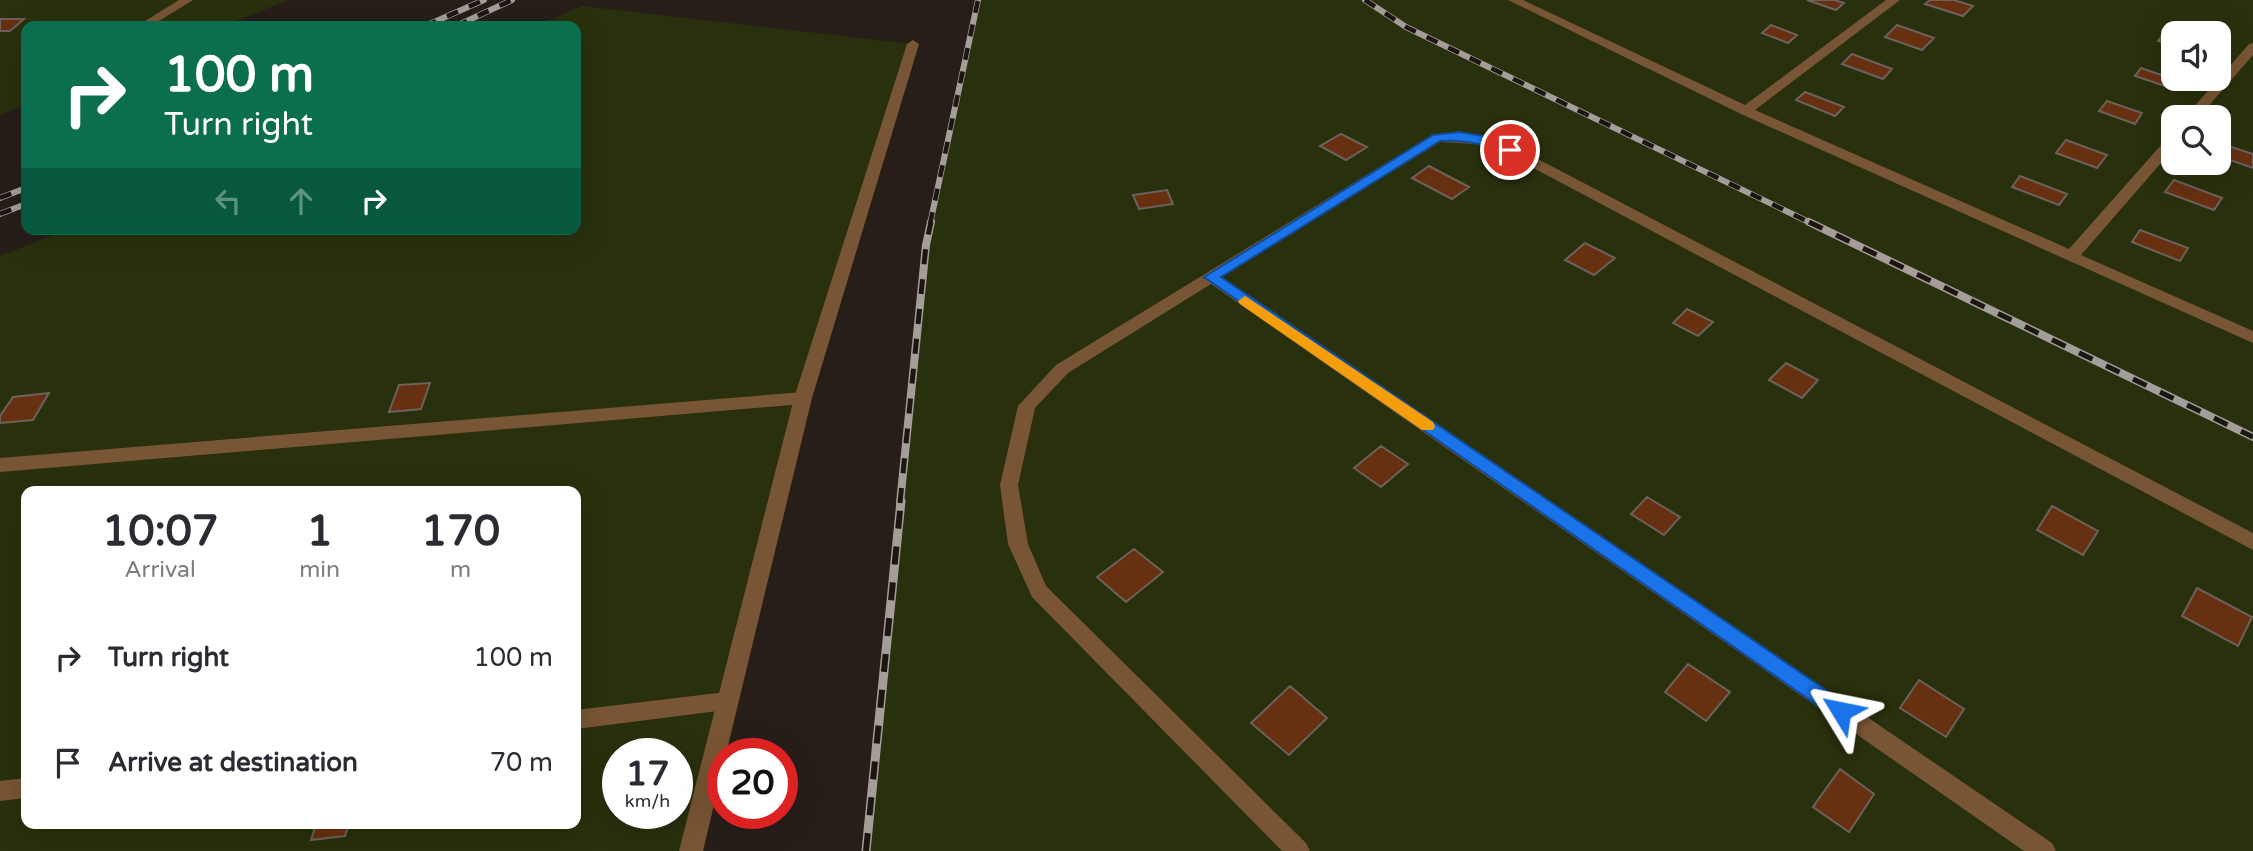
<!DOCTYPE html>
<style>
:root{--surface:#fff;--page:#f2f2f3;--text:#2b2b33;--muted:#7c7c81}
body{margin:0;font-family:"Varela Round",sans-serif;background:var(--page);color:var(--text);height:100vh;display:flex;flex-direction:column;font-size:26px;white-space:nowrap}
*{box-sizing:border-box;margin:0}
p{font-size:23px;color:var(--muted)}
.icon{flex:none;width:38px;height:38px;fill:none;stroke:currentColor;stroke-width:2;stroke-linecap:round;stroke-linejoin:round}
.map{position:relative;flex:1;overflow:hidden}
.side{position:absolute;left:21px;top:486px;width:560px;height:343px;display:flex;flex-direction:column;background:var(--surface);border-radius:14px;box-shadow:0 7px 28px #0002}
.side>*{flex:none}
.hud{position:absolute;left:21px;top:21px;width:560px;height:214px;border-radius:14px;box-shadow:0 7px 28px #0002;background:#0b6e4f;color:#fff;overflow:hidden}
.controls{position:absolute;left:2161px;top:21px;display:grid;gap:14px}
.controls a{display:grid;place-items:center;width:70px;height:70px;border-radius:14px;background:var(--surface);box-shadow:0 7px 28px #0002;font-size:35px}
.speed{position:absolute;left:602px;top:738px;display:flex;gap:14px;font-size:35px;font-weight:700;text-align:center}
.speed>*{display:grid;place-content:center;width:91px;height:91px;border-radius:50%;background:var(--surface);box-shadow:0 7px 28px #0002;line-height:1}
.speed small{font-size:18px;font-weight:400}
.speed .limit{border:10px solid #d22;background:#fff;color:#111}
.pin{position:absolute;display:grid;place-items:center;width:60px;height:60px;color:#fff;margin:-30px;border:4px solid #fff;border-radius:50%;box-shadow:0 2px 7px #0007}
.me{position:absolute;width:77px;margin:-38px;rotate:305deg;stroke-linejoin:round;filter:drop-shadow(0 0 5px #0008)}
.turn{display:flex;align-items:center;gap:24px;height:147px;padding:0 28px;font-size:32px}
.turn .icon{width:91px;height:91px;stroke-width:2.5}
.turn b{display:block;font-size:49px;line-height:60px}
.lanes{display:flex;align-items:center;height:66px;padding:0 28px;background:#0003;justify-content:center;gap:35px;direction:ltr}
.lanes .off{opacity:.35}
.eta{display:flex;justify-content:space-evenly;align-items:center;height:119px;text-align:center}
.eta b{font-size:42px;font-weight:700;line-height:49px}
ul{padding:0;list-style:none}
li{display:flex;align-items:center;gap:21px;height:105px;padding:0 28px}
li div{flex:1}
li b{display:block;font-size:26px}
li em{font-style:normal}
.map>svg:first-child{display:block}
.green{fill:#28300d;fill-rule:evenodd}
.building{fill:#673011;stroke:#6c615c;stroke-width:2}
.lines{fill:none;stroke-linecap:round;stroke-linejoin:round}
.lane{fill:#785534;fill-rule:evenodd}
.street{fill:#785534;fill-rule:evenodd}
.rail-far2-casing{stroke:#a49d9a;stroke-width:6}
.rail-far1-casing{stroke:#a49d9a;stroke-width:8}
.rail-casing{stroke:#a49d9a;stroke-width:9}
.rail-far2{stroke:#1d1511;stroke-width:4.5;stroke-dasharray:12;stroke-linecap:butt}
.rail-far1{stroke:#1d1511;stroke-width:5;stroke-dasharray:15;stroke-linecap:butt}
.rail{stroke:#1d1511;stroke-width:6;stroke-dasharray:18;stroke-linecap:butt}
.route{fill:#1a73e8;stroke:#114b97;stroke-width:2}
.slow{fill:#f59e0b}
</style>
<div class="map">
<svg width="2253" height="851" viewBox="0 0 2253 851">
<rect width="100%" height="100%" fill="#271e1a"/>
<path class="green" d="M0,0H289L223,26H26V104L0,115Z
M978,0H2253V851H866L926,245ZM2174,33H2219V79H2174ZM2174,117H2219V163H2174Z
M582,6L913,44L803,398L691,851H0V256L69,229H576V26H536ZM26,492H576V824H26ZM618,754H677V814H618Z"/>
<path class="building" d="M1807,0H1835L1844,3L1836,10Z
M1930,0H1954L1973,6L1963,16L1925,4Z
M0,19H24L10,31H0Z
M1771,25L1797,35L1788,43L1762,33Z
M1897,25L1934,38L1922,50L1885,37Z
M2165,32L2174,34V46L2158,41Z
M1852,54L1892,69L1883,79L1842,64Z
M2141,68L2176,80L2171,88L2135,76Z
M1805,92L1844,107L1835,116L1796,100Z
M2107,101L2142,113L2135,124L2099,111Z
M1341,134L1367,147L1346,160L1320,146Z
M2066,140L2107,155L2097,168L2056,153Z
M2219,143L2253,154V168L2219,156Z
M1429,166L1469,187L1452,199L1412,178Z
M2020,176L2067,194L2059,205L2012,187Z
M2174,180L2222,198L2214,210L2165,192Z
M1167,190L1173,204L1139,209L1133,195Z
M2140,230L2188,248L2180,261L2132,242Z
M1585,243L1615,258L1594,275L1565,260Z
M1687,309L1713,322L1698,336L1673,323Z
M1786,363L1818,380L1802,398L1769,380Z
M430,383L421,409L389,412L399,385Z
M49,393L33,420L0,423V416L13,397Z
M1381,446L1408,464L1381,487L1354,468Z
M1647,497L1680,517L1664,535L1631,514Z
M2052,506L2098,531L2083,555L2037,530Z
M1134,549L1163,572L1126,602L1097,577Z
M2197,588L2252,617L2238,646L2182,616Z
M1688,664L1730,692L1706,721L1665,692Z
M1919,680L1964,709L1946,737L1900,708Z
M1290,686L1327,718L1289,755L1251,723Z
M1840,769L1874,794L1849,832L1813,807Z
M316,824H349L345,836L311,840Z"/>
<g class="lines">
<path class="lane" d="M179,0H193L151,26H137Z
M1508,0H1523L1745,105L1886,0H1900L1755,110L2069,249L2169,136L2174,135V148L2081,255L2253,331V343L1741,114Z
M2253,43V55L2199,117H2185L2249,44Z
M1457,134L1483,137L1515,147L2253,533V550L1505,153L1475,144L1440,142L1222,277L2052,843L2056,851H2024L1211,284L1068,373L1035,408L1018,485L1028,544L1046,586L1306,843L1310,851H1282L1032,597L1008,544L1000,485L1018,406L1056,365L1432,135Z
M803,392L812,398L803,404L0,472V458Z
M726,692L733,694L737,701L733,708L726,710L576,729V710Z
M26,778V798L0,801V781Z"/>
<path class="street" d="M913,40L919,44L812,398L726,754H723V767L703,851H679L794,398L907,44Z"/>
<defs>
<path id="rail-far2" d="M1365,0L1406,27L1813,224
M425,26L484,0
M456,26L512,0
M0,198L26,188
M0,214L26,204
M930,224L978,0"/>
<path id="rail-far1" d="M1809,222L2253,437
M900,503L926,245L931,222"/>
<path id="rail" d="M866,851L901,501"/>
</defs>
<use href="#rail-far2" class="rail-far2-casing"/>
<use href="#rail-far1" class="rail-far1-casing"/>
<use href="#rail" class="rail-casing"/>
<use href="#rail-far2" class="rail-far2"/>
<use href="#rail-far1" class="rail-far1"/>
<use href="#rail" class="rail"/>
</g>
<path class="route" d="M1459,132L1489,137L1516,150L1510,154C1482,146 1472,139 1440,141L1221,277L1848,705L1851,711L1848,717L1841,720L1834,717L1204,277L1433,135Z"/>
<path class="slow" d="M1245,296L1433,422L1435,426L1433,430H1422L1240,304L1238,301Z"/>
</svg>
<div class="controls">
<a><svg class="icon" aria-label="sound" viewBox="0 0 24 24"><path d="M4 9h4l5-4v14l-5-4H4zM17 9q2 3 0 6"/></svg></a>
<a><svg class="icon" aria-label="search" viewBox="0 0 24 24"><circle cx="10" cy="10" r="6"/><path d="M15 15l6 6"/></svg></a>
</div>
<div class="speed"><div>17<small>km/h</small></div><div class="limit">20</div></div>
<div class="pin" style="left:1510px;top:150px;background:#d93025"><svg class="icon" aria-label="arrive" viewBox="0 0 24 24"><path d="M6 21V4h12l-3 4 3 4H6"/></svg></div>
<svg class="me" style="left:1841px;top:711px" viewBox="-20 -20 40 40"><path d="M0-17L14 15 0 8-14 15z" fill="#1a73e8" stroke="#fff" stroke-width="4"/></svg>
<div class="hud">
<div class="turn"><svg class="icon" aria-label="right" viewBox="0 0 24 24"><path d="M7 20v-9h11M14 6l5 5-5 5"/></svg><div><b>100 m</b>Turn right</div></div>
<div class="lanes"><svg class="icon off" aria-label="left" viewBox="0 0 24 24"><path d="M17 20v-9H6M10 6l-5 5 5 5"/></svg><svg class="icon off" aria-label="ahead" viewBox="0 0 24 24"><path d="M12 20V5M6 11l6-6 6 6"/></svg><svg class="icon" aria-label="right" viewBox="0 0 24 24"><path d="M7 20v-9h11M14 6l5 5-5 5"/></svg></div>
</div>
<section class="side">
<div class="eta">
<div><b>10:07</b><p>Arrival</p></div>
<div><b>1</b><p>min</p></div>
<div><b>170</b><p>m</p></div>
</div>
<ul>
<li><svg class="icon" aria-label="right" viewBox="0 0 24 24"><path d="M7 20v-9h11M14 6l5 5-5 5"/></svg><div><b>Turn right</b></div><em>100 m</em></li>
<li><svg class="icon" aria-label="arrive" viewBox="0 0 24 24"><path d="M6 21V4h12l-3 4 3 4H6"/></svg><div><b>Arrive at destination</b></div><em>70 m</em></li>
</ul>
</section>
</div>
